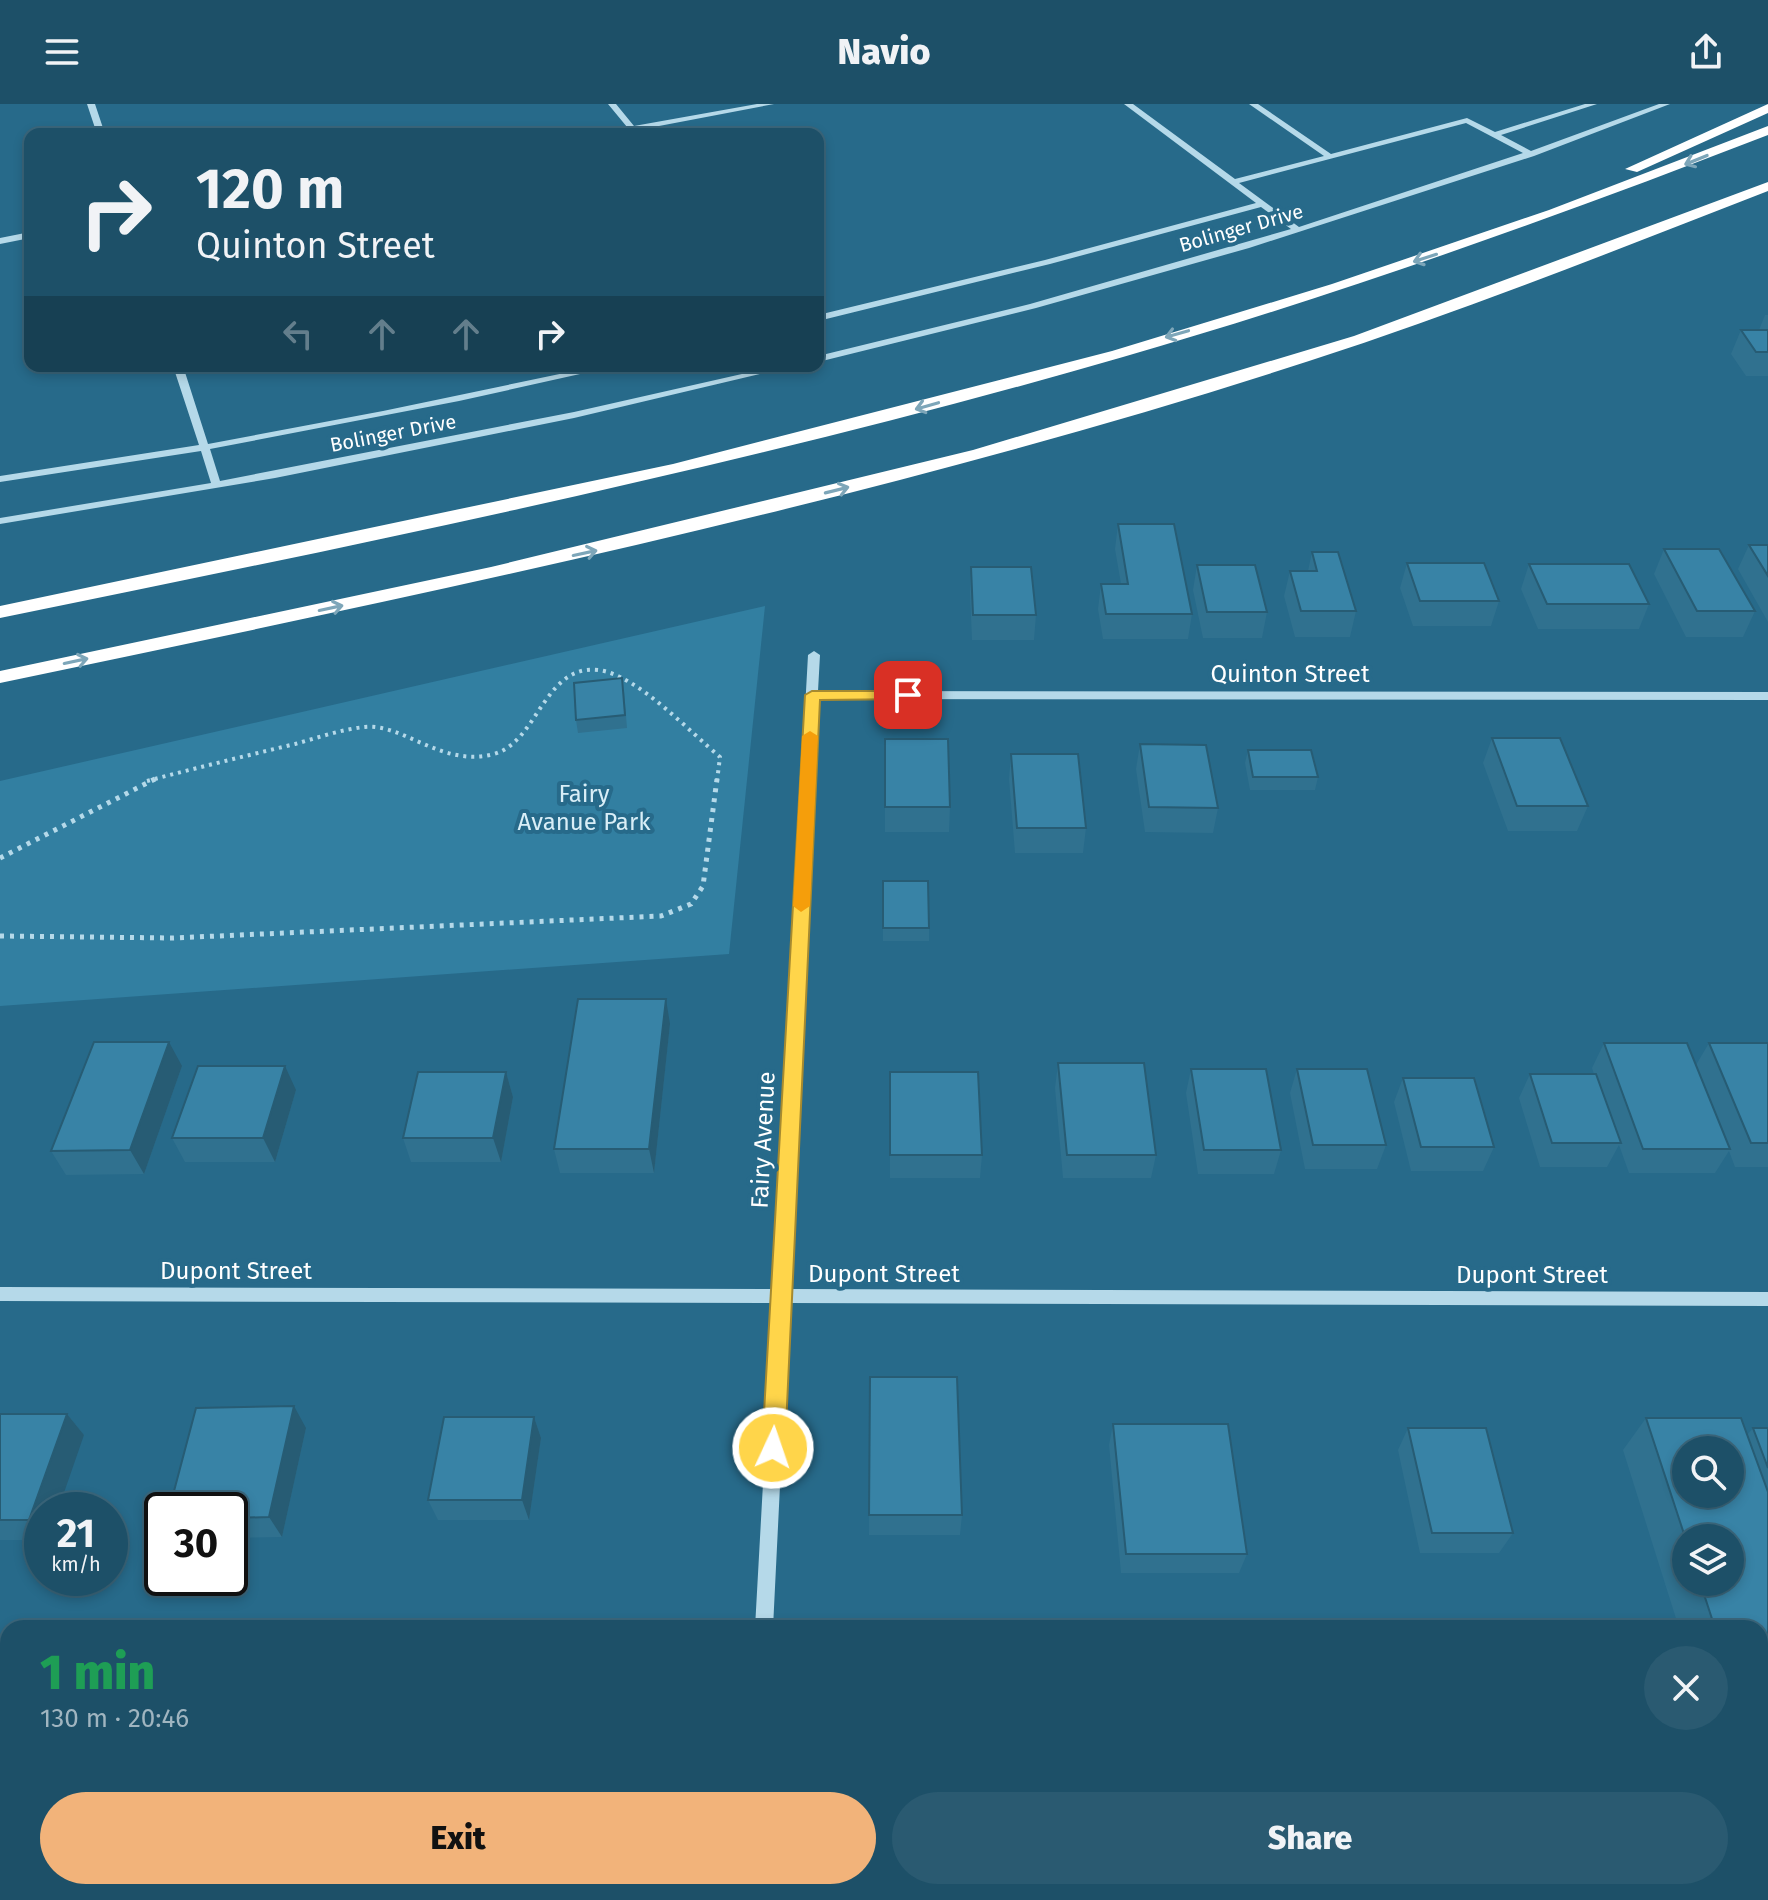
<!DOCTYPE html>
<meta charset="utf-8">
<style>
:root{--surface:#1d5068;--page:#2a5a71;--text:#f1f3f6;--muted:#a0b5c0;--line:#3b677c;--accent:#f2b37a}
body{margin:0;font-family:"Fira Sans",sans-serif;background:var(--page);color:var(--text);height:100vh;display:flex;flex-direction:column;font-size:30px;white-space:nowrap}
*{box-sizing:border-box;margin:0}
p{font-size:26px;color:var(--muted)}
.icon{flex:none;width:44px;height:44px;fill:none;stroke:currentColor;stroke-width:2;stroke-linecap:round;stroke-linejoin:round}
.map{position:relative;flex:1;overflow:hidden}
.panel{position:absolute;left:0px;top:1516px;width:1768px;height:280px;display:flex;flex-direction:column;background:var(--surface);border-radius:24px 24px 0 0;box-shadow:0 4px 12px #0003,0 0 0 2px var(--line)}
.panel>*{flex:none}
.hud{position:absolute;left:24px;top:24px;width:800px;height:244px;border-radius:16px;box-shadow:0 4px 12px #0003,0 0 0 2px var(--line);background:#1d5068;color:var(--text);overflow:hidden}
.tools{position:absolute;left:1672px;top:1332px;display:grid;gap:16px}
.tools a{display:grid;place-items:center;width:72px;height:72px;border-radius:50%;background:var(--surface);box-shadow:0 4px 12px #0003,0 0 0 2px var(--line);font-size:40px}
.speed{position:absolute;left:24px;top:1388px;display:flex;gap:16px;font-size:40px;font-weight:700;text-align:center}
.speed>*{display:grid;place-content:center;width:104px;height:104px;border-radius:50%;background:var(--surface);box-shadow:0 4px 12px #0003,0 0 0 2px var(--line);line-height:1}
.speed small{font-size:20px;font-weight:400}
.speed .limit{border:4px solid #111;border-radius:12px;background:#fff;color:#111}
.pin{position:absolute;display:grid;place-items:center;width:68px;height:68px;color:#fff;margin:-34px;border-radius:16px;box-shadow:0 4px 12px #0006}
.me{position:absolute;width:88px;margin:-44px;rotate:3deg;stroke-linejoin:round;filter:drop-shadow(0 0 6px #0008)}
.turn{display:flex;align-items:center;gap:28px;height:168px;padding:0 40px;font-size:36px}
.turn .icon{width:104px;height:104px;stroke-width:2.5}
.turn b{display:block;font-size:56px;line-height:68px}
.lanes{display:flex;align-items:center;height:76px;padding:0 40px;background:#0003;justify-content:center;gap:40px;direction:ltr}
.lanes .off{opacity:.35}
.round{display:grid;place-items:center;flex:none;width:84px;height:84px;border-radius:42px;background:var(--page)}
.summary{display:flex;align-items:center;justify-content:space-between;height:136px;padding:0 40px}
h1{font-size:48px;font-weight:800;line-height:60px;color:#1e9e55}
.primary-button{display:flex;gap:16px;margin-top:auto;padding:16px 40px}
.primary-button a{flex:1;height:92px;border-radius:48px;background:var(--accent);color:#111;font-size:32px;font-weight:800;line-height:92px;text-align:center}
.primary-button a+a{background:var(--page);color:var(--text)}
header{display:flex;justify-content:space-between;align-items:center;height:104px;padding:0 40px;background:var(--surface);font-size:36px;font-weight:800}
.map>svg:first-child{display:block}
.green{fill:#327fa1}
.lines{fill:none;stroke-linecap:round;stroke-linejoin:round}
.path-far1{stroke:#b5d9e9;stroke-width:4;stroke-dasharray:3 5;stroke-linecap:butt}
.path{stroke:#b5d9e9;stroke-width:5;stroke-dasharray:4 6;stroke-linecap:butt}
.minor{fill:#b5d9e9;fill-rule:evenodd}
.highway{fill:#fff;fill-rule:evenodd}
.wall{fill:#30718f;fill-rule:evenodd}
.shaded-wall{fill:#275c74}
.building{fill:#3883a6;stroke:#275c74;stroke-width:2;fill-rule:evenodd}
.oneway{stroke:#7da6b9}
.route{fill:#ffd54a;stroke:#a68a30;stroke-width:2}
.slow{fill:#f59e0b}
.labels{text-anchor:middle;stroke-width:8;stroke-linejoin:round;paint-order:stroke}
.far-street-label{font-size:20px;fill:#fff;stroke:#276a8a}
.street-label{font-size:24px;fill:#fff;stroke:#276a8a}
.park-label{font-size:24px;fill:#d9eef7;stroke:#276a8a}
</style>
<header><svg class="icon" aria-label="menu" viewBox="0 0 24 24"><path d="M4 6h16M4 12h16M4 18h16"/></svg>Navio<svg class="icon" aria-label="share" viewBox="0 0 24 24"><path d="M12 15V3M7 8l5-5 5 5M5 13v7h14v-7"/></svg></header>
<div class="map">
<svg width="1768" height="1796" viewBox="0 0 1768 1796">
<rect width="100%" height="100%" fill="#276a8a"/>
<path class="green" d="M765,502L729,850L0,902V677Z"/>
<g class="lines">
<path class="path-far1" d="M147,677C196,664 245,652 295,640C317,634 342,625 365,623C403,619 442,664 494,650C538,638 544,560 598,566C636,570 690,628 720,653L717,677"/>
<path class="path" d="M0,754L155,675
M0,832L173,834L661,812L691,800L703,782L717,675"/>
<path class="minor" d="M87,0H95L105,30H97Z
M608,0H616L634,22L757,0H774L638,26L641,30H633L630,27L597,30L627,23Z
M1124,0H1133L1235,75L1324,52L1249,0H1258L1331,50L1467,14L1495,28L1585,0H1597L1501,31L1531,47L1659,0H1670L1534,52L1249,144L1036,204L818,258V252L1030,200L1291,125L1261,103L1050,160L818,217V211L1045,156L1256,99ZM1466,19L1523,49L1299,123L1239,79Z
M30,128V134L0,140V134Z
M173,262H183L208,340L383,307L598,262H616L459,297L210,345L220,377L574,308L777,262H794L574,314L275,374L0,420V414L211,379L201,347L0,378V372L199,341Z
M814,547L820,551L818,587L1768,588V596L818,595L789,1185L1768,1188V1202L789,1199L773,1524H755L773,1199L0,1197V1183L773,1185L808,551Z
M740,1788H760V1796H740Z"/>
<path class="highway" d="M1768,0V9L1637,68L1625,65Z
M1768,22V31C1556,113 1342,190 1123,253C754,360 377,437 0,514V502L673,360L1112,247L1332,180L1549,106Z
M1768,78V87C1616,146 1464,207 1309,257C881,396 439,487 0,579V567L491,463L973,346L1354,232Z"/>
</g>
<path class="wall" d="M1765,211H1768V272H1746L1731,250L1741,226H1759Z
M1118,420L1192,510L1188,535H1103L1098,505L1101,480H1121L1115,445Z
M1749,441H1768V518L1738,465Z
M1664,445L1755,507L1743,533H1686L1654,470Z
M1312,448L1356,507L1350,533H1295L1284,492L1290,467H1308Z
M1407,459L1499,497L1491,522H1413L1400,484Z
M1529,460L1649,500L1639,525H1538L1521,485Z
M1197,461L1267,508L1262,534H1203L1193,486Z
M971,463L1036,511L1034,536H972L970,488Z
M624,587L627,624L578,629L576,616Z
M1492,634L1588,702L1577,727H1508L1483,659Z
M885,635L950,703L949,728H885Z
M1140,640L1218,704L1213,729L1145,728L1136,665Z
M1248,646L1318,673L1315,686H1250L1245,659Z
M1011,650L1086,724L1083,749H1015L1009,675Z
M883,777L929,824V837H883Z
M670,920L654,1069H560L554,1045Z
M1604,939L1696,961L1709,939H1768V1063H1735L1729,1047L1715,1069H1629L1619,1041L1607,1063H1540L1519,994L1530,970H1594L1592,964Z
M1058,959L1156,1051L1151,1074H1063L1055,984Z
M182,962L144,1070L66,1071L51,1047Z
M1191,965L1281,1046L1274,1070H1198L1186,989Z
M1297,965L1386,1041L1377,1065H1305L1290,989Z
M506,968L513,993L501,1058H411L403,1034Z
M890,968L982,1051L980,1074H890Z
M1403,974L1494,1043L1483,1067H1411L1394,998Z
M296,986L275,1058H185L172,1034Z
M870,1273L962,1411L960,1431H869Z
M0,1310H67L84,1331L42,1406V1436H0Z
M534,1313L541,1334L529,1416H438L428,1396Z
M1646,1314L1747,1331L1753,1324H1768V1602H1760V1524H1679L1623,1346ZM1686,1434L1730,1478H1686Z
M1113,1320L1247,1450L1239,1469H1121L1109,1341Z
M306,1324L282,1433L230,1434V1406Z
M1408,1324L1513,1429L1499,1449H1420L1398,1346Z"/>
<path class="shaded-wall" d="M666,895L670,920L654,1069L649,1045Z
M169,938L182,962L144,1070L130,1046Z
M285,962L296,986L275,1058L263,1034Z
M506,968L513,993L501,1058L493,1034Z
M294,1302L306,1324L282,1433L269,1413Z
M67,1310L84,1331L58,1406H42V1430L29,1416Z
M534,1313L541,1334L529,1416L522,1396Z
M630,1788H638L637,1796H629Z"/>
<path class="building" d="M1741,226H1768V248H1756Z
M1118,420H1174L1192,510H1106L1101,480H1128Z
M1749,441H1768V472Z
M1664,445H1719L1755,507H1697Z
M1312,448H1338L1356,507H1301L1290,467H1317Z
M1407,459H1484L1499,497H1420Z
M1529,460H1629L1649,500H1547Z
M1197,461H1255L1267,508H1207Z
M971,463H1031L1036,511H973Z
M622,574L625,611L576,616L574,579Z
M1492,634H1560L1588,702H1517Z
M885,635H948L950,703H885Z
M1140,640L1206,641L1218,704L1149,703Z
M1248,646H1311L1318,673H1253Z
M1011,650H1078L1086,724H1017Z
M883,777H928L929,824H883Z
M578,895H666L649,1045H554Z
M94,938H169L130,1046L51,1047Z
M1604,939H1687L1730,1045H1643Z
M1709,939H1768V1039H1751Z
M1058,959H1144L1156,1051H1067Z
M198,962H285L263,1034H172Z
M1191,965H1266L1281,1046H1204Z
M1297,965H1367L1386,1041H1313Z
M418,968H506L493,1034H403Z
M890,968H978L982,1051H890Z
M1530,970H1596L1621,1039H1552Z
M1403,974H1474L1494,1043H1421Z
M870,1273H957L962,1411H869Z
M294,1302L269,1413L230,1414V1406H169L196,1304Z
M0,1310H67L29,1416H0Z
M444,1313H534L522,1396H428Z
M1646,1314H1741L1768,1388V1576H1760V1524H1715L1700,1478H1730V1434H1686V1436ZM1686,1346H1730V1390H1686Z
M1113,1320H1228L1247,1450H1126Z
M1408,1324H1486L1513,1429H1432Z
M1753,1324H1768V1364Z
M532,1788H630L629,1796H531Z"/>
<defs><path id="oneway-shaft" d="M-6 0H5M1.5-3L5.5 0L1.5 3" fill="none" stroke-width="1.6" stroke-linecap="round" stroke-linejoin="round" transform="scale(2)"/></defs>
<g class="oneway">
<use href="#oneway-shaft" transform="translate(1696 56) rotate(158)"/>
<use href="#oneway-shaft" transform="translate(1425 154) rotate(162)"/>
<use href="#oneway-shaft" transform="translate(1177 230) rotate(164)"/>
<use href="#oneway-shaft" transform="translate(927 302) rotate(164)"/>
<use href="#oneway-shaft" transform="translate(837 386) rotate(-14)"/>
<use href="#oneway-shaft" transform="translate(585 449) rotate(-12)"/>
<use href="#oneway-shaft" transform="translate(331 504) rotate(-12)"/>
<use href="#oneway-shaft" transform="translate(76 557) rotate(-12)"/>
</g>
<path class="route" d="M908,587L913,588V595L820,596L785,1344L781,1351L773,1354L765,1351L762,1344L805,591L812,587Z"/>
<path class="slow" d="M810,627L818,632L810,802L801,808L793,802L802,632Z"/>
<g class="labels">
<g class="far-street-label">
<text transform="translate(1241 124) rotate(-16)" y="7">Bolinger Drive</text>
<text transform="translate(393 329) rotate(-11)" y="7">Bolinger Drive</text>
</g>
<g class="street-label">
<text x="1290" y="578">Quinton Street</text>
<text transform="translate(763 1036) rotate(-87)" y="8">Fairy Avenue</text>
<text x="236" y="1175">Dupont Street</text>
<text x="884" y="1178">Dupont Street</text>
<text x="1532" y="1179">Dupont Street</text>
</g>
<g class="park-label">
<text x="584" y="698">Fairy<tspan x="584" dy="28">Avanue Park</tspan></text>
</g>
</g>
</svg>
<div class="tools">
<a><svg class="icon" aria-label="search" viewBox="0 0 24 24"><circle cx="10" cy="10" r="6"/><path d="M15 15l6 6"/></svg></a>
<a><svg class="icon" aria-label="layers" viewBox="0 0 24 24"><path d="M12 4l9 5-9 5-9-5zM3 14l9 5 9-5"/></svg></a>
</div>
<div class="speed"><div>21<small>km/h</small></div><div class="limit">30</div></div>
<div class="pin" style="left:908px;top:591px;background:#d93025"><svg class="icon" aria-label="arrive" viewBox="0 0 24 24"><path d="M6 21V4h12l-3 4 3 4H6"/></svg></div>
<svg class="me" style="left:773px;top:1344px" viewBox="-20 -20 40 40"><circle r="17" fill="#ffd54a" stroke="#fff" stroke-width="3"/><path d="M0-11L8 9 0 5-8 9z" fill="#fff"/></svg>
<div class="hud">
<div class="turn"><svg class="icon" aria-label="right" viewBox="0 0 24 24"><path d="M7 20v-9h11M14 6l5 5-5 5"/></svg><div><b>120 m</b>Quinton Street</div></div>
<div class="lanes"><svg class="icon off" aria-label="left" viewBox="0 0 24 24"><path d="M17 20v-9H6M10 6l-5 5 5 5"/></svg><svg class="icon off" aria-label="ahead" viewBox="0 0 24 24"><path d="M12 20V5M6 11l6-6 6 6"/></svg><svg class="icon off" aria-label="ahead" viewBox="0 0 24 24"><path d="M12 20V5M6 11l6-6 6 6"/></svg><svg class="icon" aria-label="right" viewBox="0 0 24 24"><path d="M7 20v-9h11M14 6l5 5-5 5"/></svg></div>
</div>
<section class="panel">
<div class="summary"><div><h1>1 min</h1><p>130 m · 20:46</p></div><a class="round"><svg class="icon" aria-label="close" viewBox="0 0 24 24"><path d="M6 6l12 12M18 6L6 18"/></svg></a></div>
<div class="primary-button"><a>Exit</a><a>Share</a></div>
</section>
</div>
